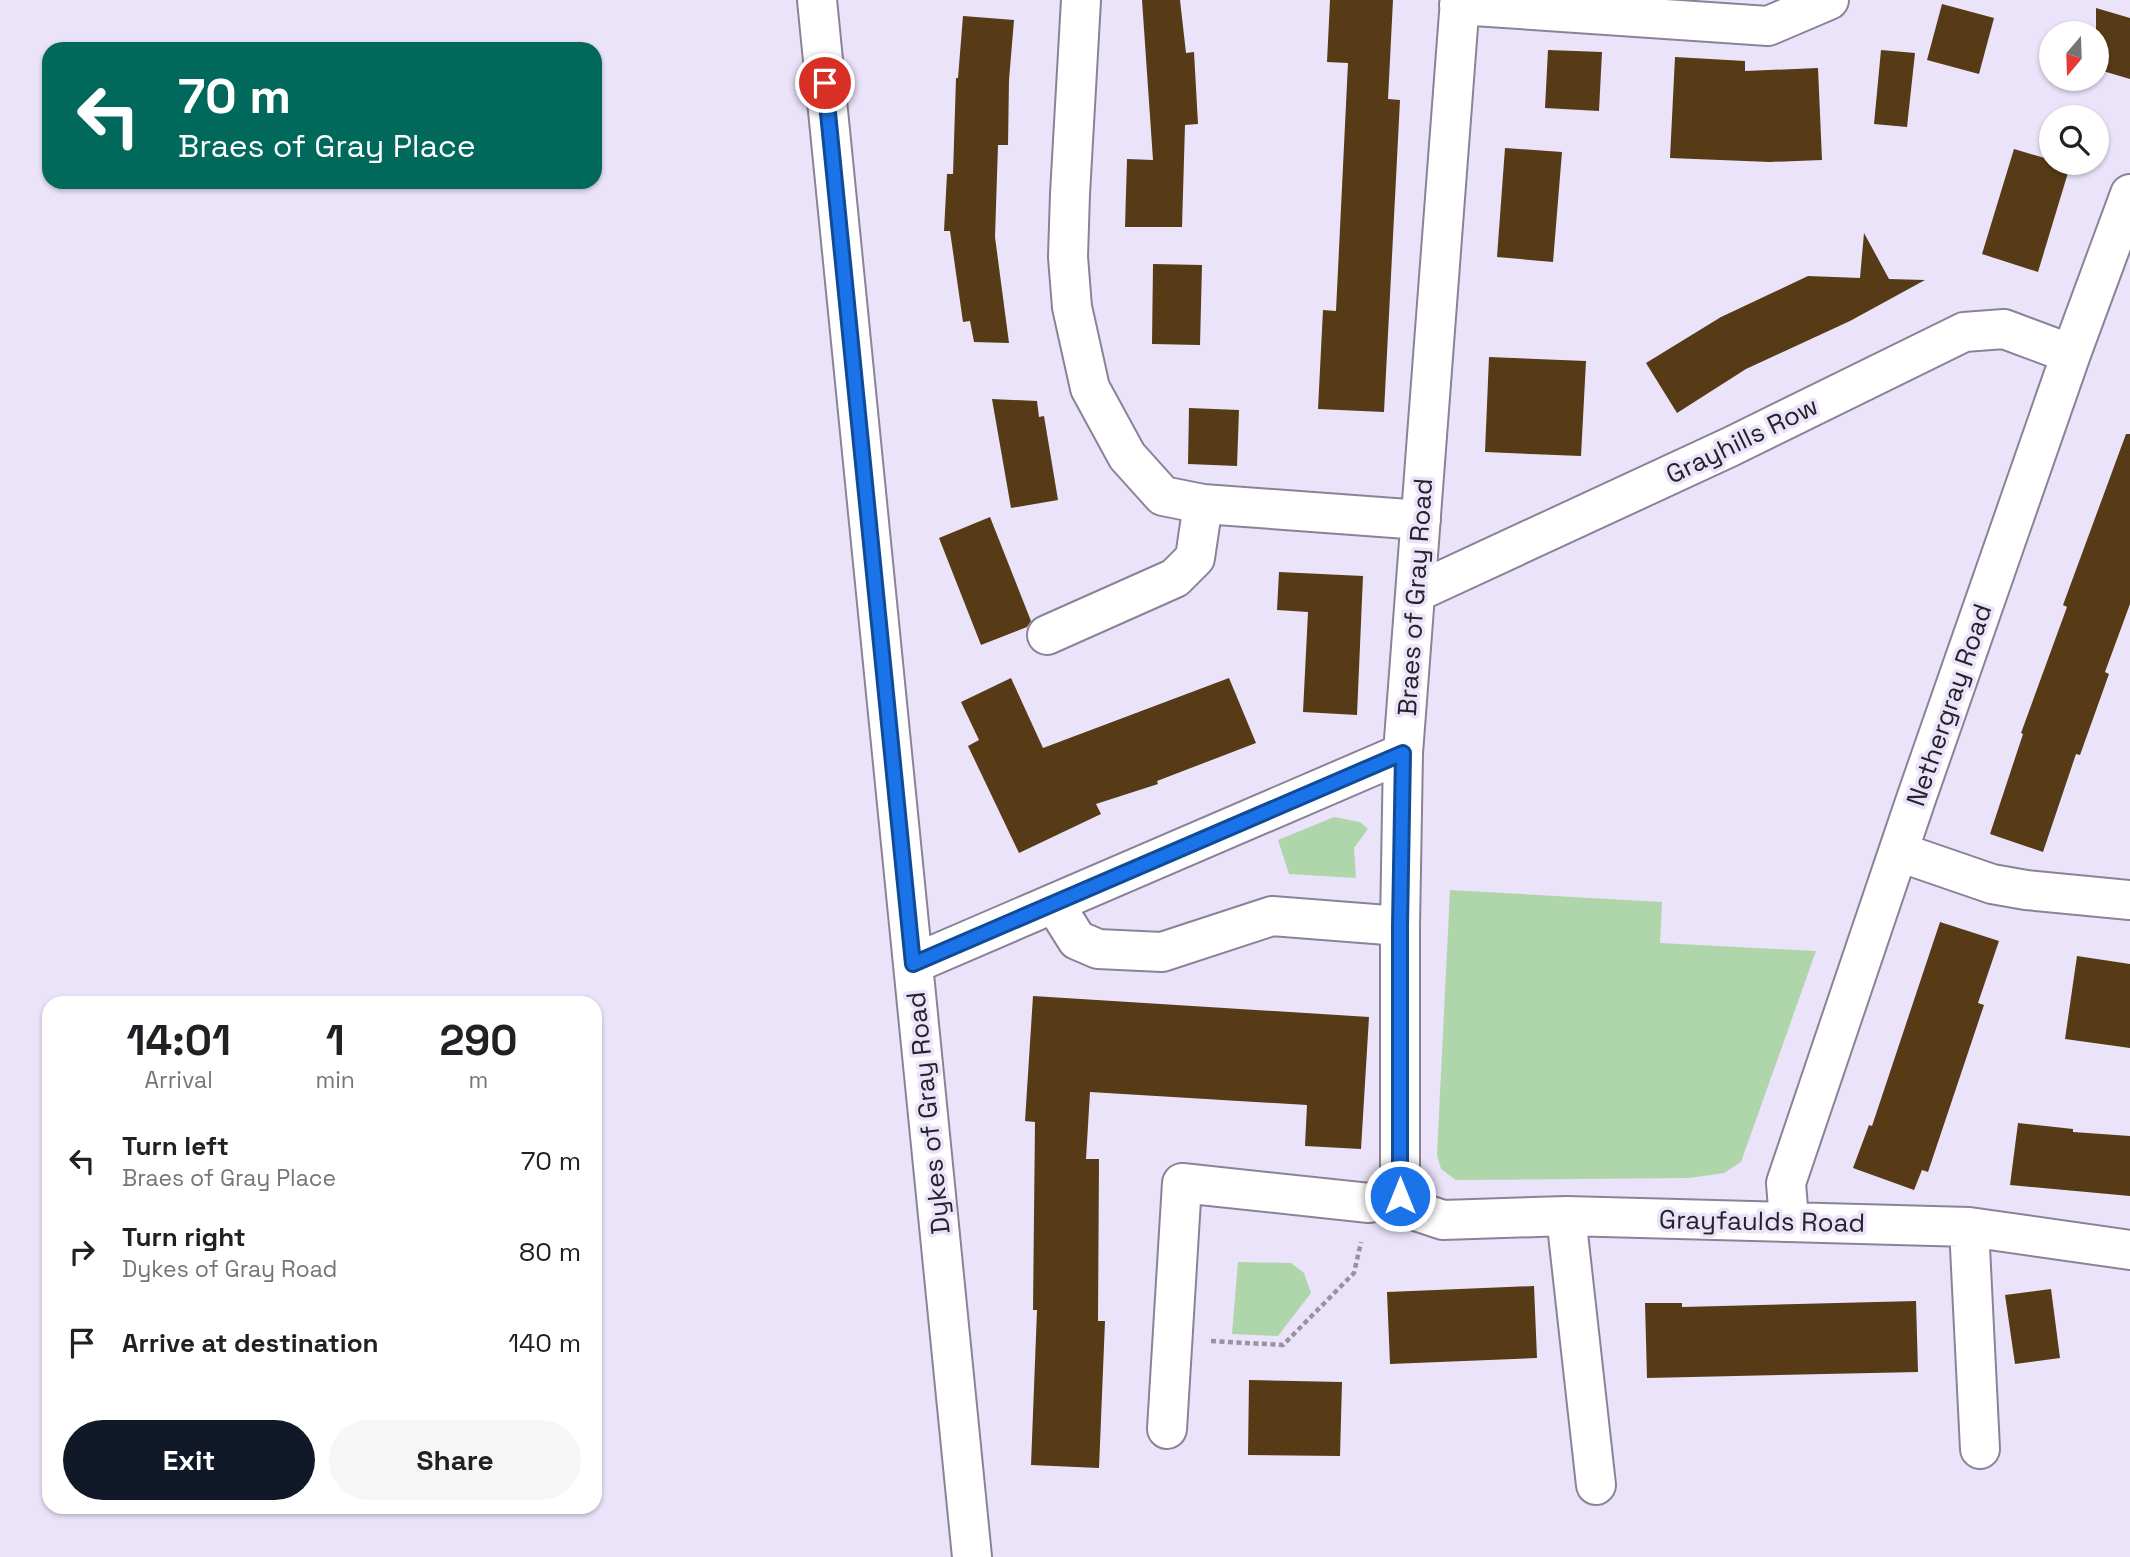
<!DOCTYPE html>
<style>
:root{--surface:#fff;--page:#f6f6f6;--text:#202124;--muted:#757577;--accent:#111827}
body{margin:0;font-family:"Space Grotesk",sans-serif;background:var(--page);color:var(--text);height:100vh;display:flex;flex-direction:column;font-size:26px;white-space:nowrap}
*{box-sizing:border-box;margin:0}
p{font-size:23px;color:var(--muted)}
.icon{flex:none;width:38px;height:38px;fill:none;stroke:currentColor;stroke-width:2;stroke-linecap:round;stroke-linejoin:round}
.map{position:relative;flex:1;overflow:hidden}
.sheet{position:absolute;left:42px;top:996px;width:560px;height:518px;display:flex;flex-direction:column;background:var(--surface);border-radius:21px;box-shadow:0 2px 5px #0004}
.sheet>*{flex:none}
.banner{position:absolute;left:42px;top:42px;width:560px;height:147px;border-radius:21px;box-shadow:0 2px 5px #0004;background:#00695c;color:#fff;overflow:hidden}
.needle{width:46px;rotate:199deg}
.tools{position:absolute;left:2039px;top:21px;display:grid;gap:14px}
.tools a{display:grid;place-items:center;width:70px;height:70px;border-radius:50%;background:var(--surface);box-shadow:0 2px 5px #0004;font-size:35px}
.pin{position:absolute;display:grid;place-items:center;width:60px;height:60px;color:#fff;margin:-30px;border:4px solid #fff;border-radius:50%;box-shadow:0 2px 7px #0007}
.me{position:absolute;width:77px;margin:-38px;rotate:0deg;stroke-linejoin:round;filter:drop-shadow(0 0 5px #0008)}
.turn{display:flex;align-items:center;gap:24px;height:147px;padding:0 21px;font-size:32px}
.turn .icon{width:91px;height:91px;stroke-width:2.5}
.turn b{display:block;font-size:49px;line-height:60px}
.eta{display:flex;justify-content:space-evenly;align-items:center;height:119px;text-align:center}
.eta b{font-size:42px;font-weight:700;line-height:49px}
.button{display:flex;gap:14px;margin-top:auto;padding:14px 21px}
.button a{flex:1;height:80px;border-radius:42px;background:var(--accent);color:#fff;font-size:28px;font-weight:700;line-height:80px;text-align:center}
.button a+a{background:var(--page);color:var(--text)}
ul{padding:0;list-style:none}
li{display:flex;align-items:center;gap:21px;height:91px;padding:0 21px}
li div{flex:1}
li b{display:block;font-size:26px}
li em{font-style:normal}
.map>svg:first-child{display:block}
.green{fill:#afd5aa}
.building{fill:#563b16}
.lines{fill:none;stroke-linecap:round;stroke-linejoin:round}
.minor-casing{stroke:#8a8397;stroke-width:42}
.path{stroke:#9893a3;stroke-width:4.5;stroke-dasharray:5 3.5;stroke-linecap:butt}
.minor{stroke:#fff;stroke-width:38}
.route-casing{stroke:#114b97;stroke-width:18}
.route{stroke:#1a73e8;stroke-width:12}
.labels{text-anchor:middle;stroke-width:7;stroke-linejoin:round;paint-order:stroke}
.street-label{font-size:26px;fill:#25222a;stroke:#ebe3f9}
</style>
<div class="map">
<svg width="2130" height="1557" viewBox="0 0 2130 1557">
<rect width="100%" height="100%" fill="#ebe3f9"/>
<path class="green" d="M1334,817L1360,822L1368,829L1354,848L1356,878L1289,874L1278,840Z
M1450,890L1662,902L1660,943L1816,951L1741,1162L1724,1173L1689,1178L1456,1180L1441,1169L1437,1155Z
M1238,1262L1291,1263L1304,1273L1311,1293L1278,1336L1232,1334Z"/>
<path class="building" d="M1142,0H1180L1186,53L1194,52L1198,124L1185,125L1182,227H1125L1127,159L1153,160Z
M1330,0H1393L1388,99L1400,100L1384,412L1318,409L1323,310L1336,311L1348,63L1327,62Z
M1942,4L1994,18L1979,74L1927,60Z
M2096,8L2130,18V79L2096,69Z
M963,16L1014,20L1009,80L1008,145H998L995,237L1009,343L974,342L970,321L963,322L950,231H944L947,174H953L956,78H958Z
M1548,50L1602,52L1599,111L1545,108Z
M1881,50L1915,53L1907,127L1874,124Z
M1675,57L1745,61V71L1818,68L1822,160L1770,162L1670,158Z
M1505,148L1562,152L1553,262L1497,257Z
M2014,149L2051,160V163L2070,166L2038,272L1982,254Z
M1864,233L1889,279L1925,280L1850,321L1746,369L1677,413L1646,363L1721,317L1808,276L1860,278Z
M1153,264L1202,265L1200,345L1152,344Z
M1489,357L1586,361L1581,456L1485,452Z
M992,399L1037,401L1039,417L1044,416L1058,500L1011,508Z
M1189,408L1239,410L1237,466L1188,464Z
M2126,434H2130V604L2105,672L2109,674L2080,755L2076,754L2043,852L1990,834L2023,734L2021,733L2067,607L2063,605Z
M990,517L1031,621L1027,627L981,645L939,538Z
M1279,572L1363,576L1357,715L1303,712L1308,612L1277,610Z
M1011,678L1043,748L1229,678L1256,743L1157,781L1158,784L1096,804L1101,814L1019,853L968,746L979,740L961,702Z
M1940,922L1999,941L1978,1003L1984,1005L1928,1172L1922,1170L1914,1190L1853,1168L1869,1125L1872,1126Z
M2077,956L2130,964V1048L2065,1039Z
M1033,996L1369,1017L1361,1149L1305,1146L1307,1105L1090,1092L1086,1159H1099L1098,1321H1105L1099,1468L1031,1465L1037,1310H1033L1035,1122L1025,1121Z
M2018,1123L2073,1129V1132L2130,1136V1196L2010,1185Z
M1534,1286L1537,1358L1390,1364L1387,1292Z
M2051,1289L2060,1358L2015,1364L2005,1295Z
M1916,1301L1918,1372L1647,1378L1645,1303H1682V1307Z
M1249,1380L1342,1382L1340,1456L1248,1455Z"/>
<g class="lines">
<defs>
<path id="minor" d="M817,0L972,1557
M1081,0L1070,194L1068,257L1072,307L1090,388L1127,456L1163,496L1203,504L1421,520
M1459,5L1768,26L1829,0
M1417,592L1730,447L1964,332L2004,329L2071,354
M1047,635L1175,578L1195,558L1203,504
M1899,852L1992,884L2026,890L2130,900
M1055,905L1077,940L1098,949L1162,952L1272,916L1400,926
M913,964L1403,753
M1400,1196V926L1403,753L1460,0
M1400,1196L1416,1211L1443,1220L1566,1216L1969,1227L2130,1250
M1566,1216L1596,1485
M1789,1220L1786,1183L1916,799L2071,354L2130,194
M1969,1227L1980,1449
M1167,1429L1182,1183L1369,1203L1400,1196"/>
</defs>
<use href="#minor" class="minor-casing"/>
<path class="path" d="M1211,1341L1283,1345L1354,1273L1361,1242"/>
<use href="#minor" class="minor"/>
</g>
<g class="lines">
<defs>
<path id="route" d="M825,83L913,964L1403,753L1400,926V1196"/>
</defs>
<use href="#route" class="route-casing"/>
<use href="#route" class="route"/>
</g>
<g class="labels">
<g class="street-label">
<text transform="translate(1742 440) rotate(-26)" y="9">Grayhills Row</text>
<text transform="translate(1415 597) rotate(-86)" y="9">Braes of Gray Road</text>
<text transform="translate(1949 705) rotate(-71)" y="9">Nethergray Road</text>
<text transform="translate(928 1113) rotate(-96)" y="9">Dykes of Gray Road</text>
<text transform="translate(1762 1221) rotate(1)" y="9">Grayfaulds Road</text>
</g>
</g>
</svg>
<div class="tools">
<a><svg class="needle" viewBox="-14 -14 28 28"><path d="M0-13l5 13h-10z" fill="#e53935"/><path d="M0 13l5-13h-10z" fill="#757577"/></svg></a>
<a><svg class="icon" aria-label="search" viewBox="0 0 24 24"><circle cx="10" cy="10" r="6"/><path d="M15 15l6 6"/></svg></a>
</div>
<div class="pin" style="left:825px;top:83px;background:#d93025"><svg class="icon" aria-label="arrive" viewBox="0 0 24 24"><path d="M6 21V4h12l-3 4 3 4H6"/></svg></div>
<svg class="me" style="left:1400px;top:1196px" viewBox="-20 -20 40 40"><circle r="17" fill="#1a73e8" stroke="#fff" stroke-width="3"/><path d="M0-11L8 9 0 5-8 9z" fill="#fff"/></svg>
<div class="banner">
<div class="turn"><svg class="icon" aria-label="left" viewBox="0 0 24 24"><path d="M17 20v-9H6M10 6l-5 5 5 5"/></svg><div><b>70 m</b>Braes of Gray Place</div></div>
</div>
<section class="sheet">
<div class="eta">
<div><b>14:01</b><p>Arrival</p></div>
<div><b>1</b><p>min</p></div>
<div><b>290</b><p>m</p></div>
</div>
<ul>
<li><svg class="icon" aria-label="left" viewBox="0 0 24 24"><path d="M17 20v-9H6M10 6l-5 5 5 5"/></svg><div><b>Turn left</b><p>Braes of Gray Place</p></div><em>70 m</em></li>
<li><svg class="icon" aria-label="right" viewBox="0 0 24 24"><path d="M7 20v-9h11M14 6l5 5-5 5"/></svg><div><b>Turn right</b><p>Dykes of Gray Road</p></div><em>80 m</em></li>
<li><svg class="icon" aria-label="arrive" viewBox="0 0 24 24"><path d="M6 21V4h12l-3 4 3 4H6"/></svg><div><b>Arrive at destination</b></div><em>140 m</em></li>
</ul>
<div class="button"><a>Exit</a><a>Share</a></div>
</section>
</div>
